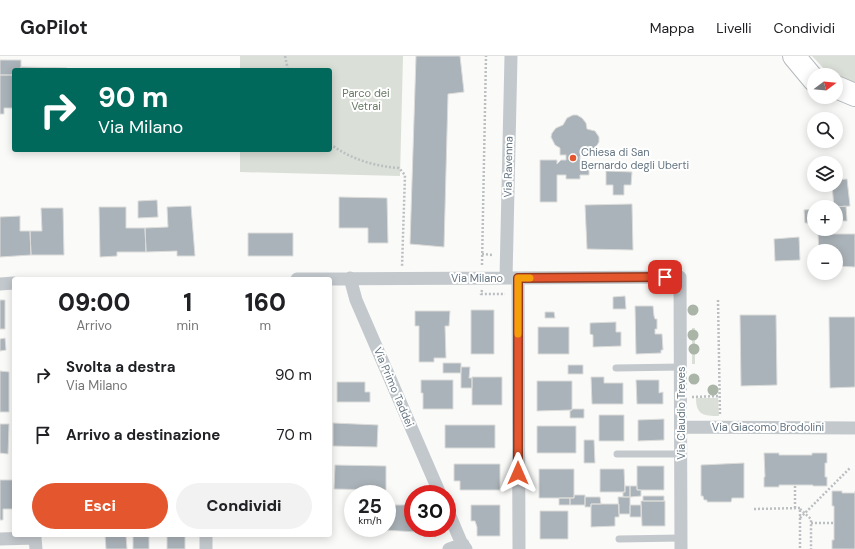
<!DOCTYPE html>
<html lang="it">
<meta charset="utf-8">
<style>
:root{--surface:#fff;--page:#f2f2f2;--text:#202124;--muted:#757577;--line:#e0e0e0;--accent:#e4572e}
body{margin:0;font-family:"DM Sans",sans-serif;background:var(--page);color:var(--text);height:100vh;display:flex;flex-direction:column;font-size:15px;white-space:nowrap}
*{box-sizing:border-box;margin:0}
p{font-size:13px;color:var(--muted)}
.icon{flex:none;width:22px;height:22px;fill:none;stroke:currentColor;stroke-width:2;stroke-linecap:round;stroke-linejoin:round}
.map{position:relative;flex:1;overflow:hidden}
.details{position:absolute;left:12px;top:221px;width:320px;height:260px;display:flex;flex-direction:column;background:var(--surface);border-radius:4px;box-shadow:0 2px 10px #0003}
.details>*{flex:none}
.guide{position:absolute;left:12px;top:12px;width:320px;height:84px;border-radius:4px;box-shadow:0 2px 10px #0003;background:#00695c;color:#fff;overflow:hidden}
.needle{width:26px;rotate:74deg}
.buttons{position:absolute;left:807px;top:12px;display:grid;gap:8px}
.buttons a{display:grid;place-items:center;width:36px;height:36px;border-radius:50%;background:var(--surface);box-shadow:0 2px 10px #0003;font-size:20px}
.speed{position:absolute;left:344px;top:429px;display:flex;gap:8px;font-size:20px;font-weight:700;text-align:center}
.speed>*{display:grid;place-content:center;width:52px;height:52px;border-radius:50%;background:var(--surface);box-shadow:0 2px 10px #0003;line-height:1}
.speed small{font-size:10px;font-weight:400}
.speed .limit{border:6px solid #d22;background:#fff;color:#111}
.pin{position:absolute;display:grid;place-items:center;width:34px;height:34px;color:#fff;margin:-17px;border-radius:8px;box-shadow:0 2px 6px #0006}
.me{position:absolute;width:44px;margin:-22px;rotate:0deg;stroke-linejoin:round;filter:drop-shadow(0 0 3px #0008)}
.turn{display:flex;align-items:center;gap:14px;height:84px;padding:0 20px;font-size:18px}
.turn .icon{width:52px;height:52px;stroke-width:2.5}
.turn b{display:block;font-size:28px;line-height:34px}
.eta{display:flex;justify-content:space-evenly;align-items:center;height:68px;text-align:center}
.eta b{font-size:24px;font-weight:800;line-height:28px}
.cta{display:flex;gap:8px;margin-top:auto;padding:8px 20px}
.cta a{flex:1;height:46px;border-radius:24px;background:var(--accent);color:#fff;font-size:16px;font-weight:800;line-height:46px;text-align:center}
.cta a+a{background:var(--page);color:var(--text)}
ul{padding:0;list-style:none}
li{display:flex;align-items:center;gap:12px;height:60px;padding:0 20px}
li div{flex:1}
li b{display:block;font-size:15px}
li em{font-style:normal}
header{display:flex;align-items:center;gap:24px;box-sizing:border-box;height:56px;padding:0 20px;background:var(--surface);border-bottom:1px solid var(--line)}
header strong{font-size:19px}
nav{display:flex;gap:22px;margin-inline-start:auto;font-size:14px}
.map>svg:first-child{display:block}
.green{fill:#dadfd7}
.building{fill:#aab3b9;stroke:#dcdcda}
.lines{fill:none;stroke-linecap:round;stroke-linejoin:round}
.highway-casing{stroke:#b4b9bd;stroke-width:24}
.path{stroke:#bbbfc2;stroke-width:2.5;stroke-dasharray:2 2;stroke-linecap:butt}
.lane{stroke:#c3c8cc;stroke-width:7}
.street{stroke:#c3c8cc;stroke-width:13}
.highway{stroke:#fff;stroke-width:22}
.tree{fill:#aab4a7}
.route-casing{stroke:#94391e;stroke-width:10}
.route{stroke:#e4572e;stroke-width:7}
.slow{stroke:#f59e0b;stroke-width:7}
.poi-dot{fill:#e4572e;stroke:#fff;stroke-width:1.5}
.labels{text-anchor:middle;stroke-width:4;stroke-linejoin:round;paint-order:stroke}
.park-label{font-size:11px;fill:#687a64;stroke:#fff}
.poi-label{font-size:11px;fill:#657683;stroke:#fff;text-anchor:start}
.street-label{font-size:11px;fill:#657683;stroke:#fff}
</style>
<header>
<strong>GoPilot</strong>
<nav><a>Mappa</a><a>Livelli</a><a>Condividi</a></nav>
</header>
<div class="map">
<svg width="855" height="493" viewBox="0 0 855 493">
<rect width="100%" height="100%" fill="#fafaf8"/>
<path class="green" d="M240,0H403L400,120L240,116V94H330V14H240Z
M812,0H855V33L836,23V19H830Z
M692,272H695V308H692Z
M696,342H718L719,360C704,360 696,359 696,342Z"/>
<path class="building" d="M416,0H460L464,36L448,38L444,191L410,188Z
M0,4H21V14H14V19H0Z
M21,11L67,12V14H21Z
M0,19H14V52H4V58H0Z
M573,59H577L582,62L586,67L587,73L595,75L599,81V86L595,92L591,94H585V99L580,100V104H585L589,108V119H580V123H566V119H557V146H540V104H557V108L561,104H566V99H560V92L555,89L551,81L552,77L556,72L563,69L567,62Z
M606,115L632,116L631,129H624V139H613V129H606Z
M847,123L850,150L834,151L832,129H836V124Z
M339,141L387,142L388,187H368V172H339Z
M157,144L158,161L138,162V145Z
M632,148L633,194L587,193L585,149Z
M191,150L195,200H177V195L146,196L145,172L168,171L167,151Z
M846,150L847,165H836V151Z
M99,151H126V172H145L146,196H117V200L100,201Z
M41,152H63L64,199H31L30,175H42Z
M814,153V167H805L804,154Z
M20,160V175H30L31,199L0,201V161Z
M248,177H293V200H248Z
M818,178H855V211L836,210V195H819Z
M799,181L800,204L775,205L774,183Z
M625,240L626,253H613V241Z
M0,244H5V273H0Z
M635,250H653L654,260L655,263H657V273H655V278H662L663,294H661V297L636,298Z
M471,254H494V298H471Z
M415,255H450L449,270H445L446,302H434V306H419V270H415Z
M545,256H554L555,262H545Z
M740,259H776L777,329L741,330Z
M829,261H855V331L830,332Z
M616,266V276H621V290L593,291V279L590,278V267Z
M538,271H569V298H538Z
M5,282L6,294L0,295V283Z
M443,307H461V317H443Z
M568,309H583V318H568Z
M461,311H470L469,322H472V332H461Z
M0,315L9,316V356H0Z
M472,321H502V349H472Z
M591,321H604V327H623V348H592Z
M421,324H453V353H423V337H421Z
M636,324H659V337L663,336V348H637Z
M537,325H572V354L537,355Z
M337,326H365V336H370V346H337Z
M572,353H584V362H570V355L572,354Z
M599,359H624V385H599Z
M664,363V384L638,385V364Z
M333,367L378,369L377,391L333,390Z
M0,368H9L8,398L0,397Z
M445,369H495V392H445Z
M537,370H576V397H537Z
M584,384H594L595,407H584Z
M764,397H779V399H812V397H827V407H825V421H827V430H813V429H779V431H764V421H765Z
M744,407V442H732L731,446H707V444H704L703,440H701V409Z
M454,408H500V434H460V425H454Z
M335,409L386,410V434L334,433Z
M637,410H664V434H637Z
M539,413H574V442H539Z
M600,413H624L625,436H600Z
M0,424H14V453H3V464H0Z
M625,430H630V441H623V436H625Z
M630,430H637V434H641V440L630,441Z
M832,435H842V437H855V435V493H832V484H834V450H832Z
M574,439H585V449H570V442H574Z
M643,440H664V445H643Z
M585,441H600L601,448H591V451H585Z
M618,441H630V458H619Z
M559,442H570V449H559Z
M641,445H665V470H642Z
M591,448H619V461H615V470L591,471Z
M393,449H413V472H419V476L381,474V472H387V455H392Z
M471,449H500V480H477V471L475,465H471Z
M630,449H641V461H630Z
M540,455H568V483H540Z
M105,479H126L127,493H106Z
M133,479H149V493H133Z
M167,479H185V493H167Z"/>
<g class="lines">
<defs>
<path id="highway" d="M794,0L814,24
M836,31L855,39"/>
</defs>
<use href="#highway" class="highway-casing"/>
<path class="path" d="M285,0L288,14
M330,88C351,103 373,110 399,112L405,119L402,211
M482,198L493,199
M482,209L486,0
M482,234L481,238H505
M718,244L720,360
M692,341L720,340
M795,452V429
M754,453L800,452V493
M800,453L811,463V493
M800,462L850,412
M811,467H834"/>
<path class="lane" d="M616,312L681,311
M617,398H681
M619,483L681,482"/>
<path class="street" d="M350,222L356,244L440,438
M506,222L511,0
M518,222L519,493
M297,223L680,221L681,493
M0,228L14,227
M681,371L855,372
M447,453L461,486L466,493
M0,483L35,482L36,493
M206,493V479
M449,493L463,488"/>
<use href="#highway" class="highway"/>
</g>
<g class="tree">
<circle cx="693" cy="254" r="5.5"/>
<circle cx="693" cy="279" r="5.5"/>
<circle cx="694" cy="293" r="5.5"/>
<circle cx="694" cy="323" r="5.5"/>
<circle cx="713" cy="334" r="5.5"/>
</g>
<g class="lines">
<defs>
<path id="route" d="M518,417V222L665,221"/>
</defs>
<use href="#route" class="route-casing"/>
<use href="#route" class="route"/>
<path class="slow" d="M518,278V222H530"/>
</g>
<circle class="poi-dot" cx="573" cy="102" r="4"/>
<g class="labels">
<g class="park-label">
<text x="366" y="41">Parco dei<tspan x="366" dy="13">Vetrai</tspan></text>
</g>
<g class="poi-label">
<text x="581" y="100">Chiesa di San<tspan x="581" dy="13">Bernardo degli Uberti</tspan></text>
</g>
<g class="street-label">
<text transform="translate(508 111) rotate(-89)" y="4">Via Ravenna</text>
<text x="477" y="226">Via Milano</text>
<text transform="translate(394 331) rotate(67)" y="4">Via Primo Taddei</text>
<text transform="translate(681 357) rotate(-90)" y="4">Via Claudio Treves</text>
<text x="768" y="375">Via Giacomo Brodolini</text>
</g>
</g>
</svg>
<div class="buttons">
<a><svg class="needle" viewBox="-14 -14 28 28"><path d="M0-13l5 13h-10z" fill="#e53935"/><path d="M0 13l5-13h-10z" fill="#757577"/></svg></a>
<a><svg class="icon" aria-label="search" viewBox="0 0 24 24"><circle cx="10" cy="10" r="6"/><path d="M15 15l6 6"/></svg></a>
<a><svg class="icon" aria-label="layers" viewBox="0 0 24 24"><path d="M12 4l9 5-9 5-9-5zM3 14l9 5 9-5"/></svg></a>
<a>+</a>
<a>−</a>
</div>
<div class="speed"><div>25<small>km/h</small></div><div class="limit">30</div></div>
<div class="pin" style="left:665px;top:221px;background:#d93025"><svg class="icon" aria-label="arrive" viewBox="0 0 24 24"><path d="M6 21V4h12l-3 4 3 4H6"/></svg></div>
<svg class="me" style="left:518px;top:417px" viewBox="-20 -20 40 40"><path d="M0-17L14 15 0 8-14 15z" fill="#e4572e" stroke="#fff" stroke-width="4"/></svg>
<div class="guide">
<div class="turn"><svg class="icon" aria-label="right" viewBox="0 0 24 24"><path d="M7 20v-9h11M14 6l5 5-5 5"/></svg><div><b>90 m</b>Via Milano</div></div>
</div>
<section class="details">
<div class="eta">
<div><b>09:00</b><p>Arrivo</p></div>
<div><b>1</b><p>min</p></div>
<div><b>160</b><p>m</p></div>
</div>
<ul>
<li><svg class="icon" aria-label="right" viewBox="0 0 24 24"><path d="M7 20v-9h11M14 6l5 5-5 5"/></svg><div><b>Svolta a destra</b><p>Via Milano</p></div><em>90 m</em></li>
<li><svg class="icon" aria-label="arrive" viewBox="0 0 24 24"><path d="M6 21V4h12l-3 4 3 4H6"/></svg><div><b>Arrivo a destinazione</b></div><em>70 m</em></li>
</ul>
<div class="cta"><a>Esci</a><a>Condividi</a></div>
</section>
</div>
